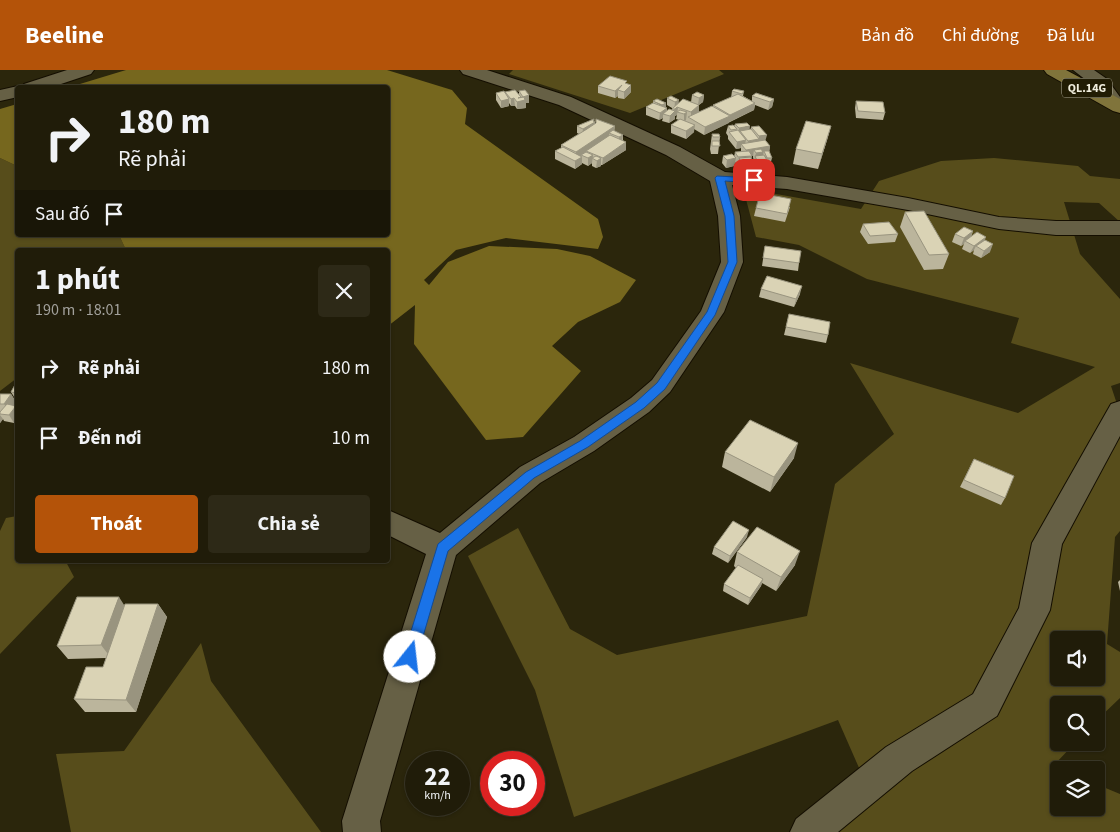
<!DOCTYPE html>
<html lang="vi">
<meta charset="utf-8">
<style>
:root{--surface:#201c09;--page:#2d2917;--text:#f1f3f6;--muted:#a2a19c;--line:#3d3a2a;--accent:#b45309}
body{margin:0;font-family:"Source Sans 3",sans-serif;background:var(--page);color:var(--text);height:100vh;display:flex;flex-direction:column;font-size:19px;white-space:nowrap}
*{box-sizing:border-box;margin:0}
p{font-size:16px;color:var(--muted)}
.icon{flex:none;width:28px;height:28px;fill:none;stroke:currentColor;stroke-width:2;stroke-linecap:round;stroke-linejoin:round}
.map{position:relative;flex:1;overflow:hidden}
.details{position:absolute;left:15px;top:178px;width:375px;height:315px;display:flex;flex-direction:column;background:var(--surface);border-radius:5px;box-shadow:0 1px 4px #0004,0 0 0 1px var(--line)}
.details>*{flex:none}
.banner{position:absolute;left:15px;top:15px;width:375px;height:152px;border-radius:5px;box-shadow:0 1px 4px #0004,0 0 0 1px var(--line);background:#201c09;color:var(--text);overflow:hidden}
.fabs{position:absolute;left:1050px;top:561px;display:grid;gap:10px}
.fabs a{display:grid;place-items:center;width:55px;height:55px;border-radius:5px;background:var(--surface);box-shadow:0 1px 4px #0004,0 0 0 1px var(--line);font-size:25px}
.speed{position:absolute;left:405px;top:681px;display:flex;gap:10px;font-size:25px;font-weight:700;text-align:center}
.speed>*{display:grid;place-content:center;width:65px;height:65px;border-radius:50%;background:var(--surface);box-shadow:0 1px 4px #0004,0 0 0 1px var(--line);line-height:1}
.speed small{font-size:12px;font-weight:400}
.speed .limit{border:8px solid #d22;background:#fff;color:#111}
.pin{position:absolute;display:grid;place-items:center;width:42px;height:42px;color:#fff;margin:-21px;border-radius:10px;box-shadow:0 2px 8px #0006}
.me{position:absolute;width:55px;margin:-28px;rotate:16deg;stroke-linejoin:round;filter:drop-shadow(0 0 4px #0008)}
.turn{display:flex;align-items:center;gap:18px;height:105px;padding:0 20px;font-size:22px}
.turn .icon{width:65px;height:65px;stroke-width:2.5}
.turn b{display:block;font-size:35px;line-height:42px}
.then{display:flex;align-items:center;height:48px;padding:0 20px;background:#0003;gap:10px;font-size:19px}
.round{display:grid;place-items:center;flex:none;width:52px;height:52px;border-radius:5px;background:var(--page)}
.head{display:flex;align-items:center;justify-content:space-between;height:85px;padding:0 20px}
h1{font-size:30px;font-weight:700;line-height:38px}
.cta{display:flex;gap:10px;margin-top:auto;padding:10px 20px}
.cta a{flex:1;height:58px;border-radius:5px;background:var(--accent);color:#fff;font-size:20px;font-weight:700;line-height:58px;text-align:center}
.cta a+a{background:var(--page);color:var(--text)}
ul{padding:0;list-style:none}
li{display:flex;align-items:center;gap:15px;height:70px;padding:0 20px}
li div{flex:1}
li b{display:block;font-size:19px}
li em{font-style:normal}
header{display:flex;align-items:center;gap:30px;box-sizing:border-box;height:70px;padding:0 25px;background:var(--accent);color:#fff}
header strong{font-size:24px}
nav{display:flex;gap:28px;margin-inline-start:auto;font-size:18px}
.map>svg:first-child{display:block}
.forest{fill:#574d1b;fill-rule:evenodd}
.water{fill:#76671e}
.lines{fill:none;stroke-linecap:round;stroke-linejoin:round}
.street-casing{stroke:#140e00;stroke-width:2}
.primary-casing{stroke:#140e00;stroke-width:2}
.street{fill:#666045;fill-rule:evenodd}
.primary{fill:#80743b;fill-rule:evenodd}
.wall{fill:#bbb59c}
.shaded-wall{fill:#99947f}
.building{fill:#dad3b5;stroke:#99947f}
.route{fill:#1a73e8;stroke:#114b97}
.labels{text-anchor:middle;stroke-width:5;stroke-linejoin:round;paint-order:stroke}
.shield{fill:#211c03;stroke:#b2ae9c;stroke-width:1}
.shield-label{font-size:12px;font-weight:bold;fill:#f0eddd}
</style>
<header>
<strong>Beeline</strong>
<nav><a>Bản đồ</a><a>Chỉ đường</a><a>Đã lưu</a></nav>
</header>
<div class="map">
<svg width="1120" height="762" viewBox="0 0 1120 762">
<rect width="100%" height="100%" fill="#2b260c"/>
<path class="forest" d="M513,0H719L724,4L630,43L509,4Z
M0,88L17,96L18,165H119L126,180H18L17,308L0,321Z
M994,88L1078,96L1090,106L1120,109V152L1099,133L1064,132L1080,184L1120,229V313L1111,316L1120,343V461L1115,467L1107,574L1120,582V628L1096,651V635H1059V672L1075,673L1054,695L1064,700H1059V738H1096V714L1120,724V762H825L874,732L838,650L574,747L535,620L468,486L518,458L570,559L617,585L807,546L835,414L894,364L850,293L1018,343L1095,297L1011,273L1019,248L867,209L799,175L756,167L743,118L861,139L879,111L941,91ZM1059,570H1096V608H1059Z
M17,446L18,490H65L74,507L0,584V461L6,448Z
M201,573L211,611L321,762H71L56,684L124,681Z"/>
<path class="water" d="M126,0H387L452,20L467,38L465,54L598,149L603,167L598,179L506,168L456,180L424,210L429,215L448,192L489,176L557,179L590,186L636,210L620,232L578,252L552,276L581,301L523,367L486,370L414,274L415,235L388,256V180H126L119,165H388V18L70,17Z
M17,34H18L17,96L0,88V39Z"/>
<g class="lines">
<defs>
<path id="street" d="M67,0H94L91,4L49,18H18V27L0,31V20L18,16L22,17L24,14Z
M460,0H487L571,27L680,77L725,102L787,107L908,128L999,147L1056,151H1120V165H1056L999,159L908,140L787,119L732,115L740,146L743,192L724,242L670,322L649,342L594,381L540,413L456,485L380,751L381,762H343L342,751L426,484L388,465V440L440,463L520,397L574,367L631,328L652,310L701,241L721,192L718,146L710,111L666,85L559,35L463,4Z
M1073,0H1094L1107,9L1120,27V39L1109,38L1095,17Z
M1120,331V366L1062,474L1050,540L997,646L912,701L838,762H790L796,749L886,677L973,624L1019,538L1032,473L1111,334Z"/>
<path id="primary" d="M1044,0H1066L1120,29V43L1113,41L1047,4Z"/>
</defs>
<use href="#street" class="street-casing"/>
<use href="#primary" class="primary-casing"/>
<use href="#street" class="street"/>
<use href="#primary" class="primary"/>
</g>
<path class="wall" d="M627,14L631,22L624,29L618,28V26L615,28L598,23V16Z
M519,21L529,25V33H526V38L517,39L515,36H511L509,33V36L501,38L496,30V23L505,24V22L519,24Z
M732,21H744L743,26L752,31V26L774,29L772,37L768,40L755,35L754,40L704,65L694,59V62L686,69L671,63V55L679,50L676,49L677,45L675,46V49L669,53L662,51L663,48L659,50L646,45V37L653,33V31L667,38V41L672,40V38L667,35V28L679,33L691,32L692,25H704L703,32L699,35V42L713,37V35L731,28Z
M856,31L885,43L883,50L856,48L855,38Z
M594,52H595V54L615,56L614,61L623,65V71L626,72V80L602,95H601V96L596,98L592,96V93L588,96L582,93V94L575,99L555,89V81L561,78V75L579,64L577,63V56Z
M735,54L750,60L751,59V57L766,71L770,76L769,82L772,88L770,95L767,96L766,100L757,101L753,94L754,90L753,88V86H752L751,89L752,91L751,98L740,99L738,94H736L735,92L734,96L726,98L722,93L723,86L734,87L735,82H741V78L736,79L728,69V66L726,63L728,56H734Z
M831,56L827,70L818,99L793,94L796,79Z
M712,64L720,67L718,84H711L710,79Z
M790,137L785,152L754,146L756,138Z
M905,142L949,184L943,199L924,200L900,157Z
M863,154L898,164L895,172L868,174L860,162Z
M973,161L971,167H986L984,170L990,182L981,188L973,184L974,180L970,183L962,179L964,174L961,176L952,172L955,164Z
M765,176L799,193L798,201L762,196Z
M761,219L800,224L794,237L759,227Z
M789,244L828,265L826,273L784,265Z
M18,311V330H16L11,322Z
M0,324H11L16,332L14,335L18,337V348L14,353L4,351L3,349L0,353Z
M725,382L794,388L770,422L722,397Z
M974,389L1005,428L1001,435L960,417Z
M747,467L728,493L712,484L714,477Z
M737,482L795,495L776,521L762,513L761,516L748,535L723,521L724,514L736,498L734,496Z
M1120,510V521L1118,512Z
M158,534L167,547L136,642H85L74,629L103,597L106,588L68,589L57,576L125,536Z"/>
<path class="shaded-wall" d="M622,15L618,20V26L615,28V21Z
M631,15V22L624,29V22Z
M529,25V33H526V38L517,39V32L518,28L521,27V31H523V27Z
M704,25L703,32L698,35L699,28Z
M514,28L515,36H511V29Z
M509,29V36L501,38V31Z
M774,29L772,37L768,40L770,32Z
M679,30L677,45L675,46V49L669,53L670,46L674,42L675,32Z
M666,33V39L667,38L666,45L663,44V48L659,50L660,43L662,42V35Z
M755,33L754,40L729,52L730,45Z
M699,35V42L691,49V42Z
M687,42L686,50L684,52V44Z
M730,46L729,53L704,65L705,57Z
M594,49V53L595,52L594,60L582,66L583,59L593,51Z
M695,55L694,62L686,69V61Z
M615,56L614,63H609V67L586,81V83L581,85V86L576,90V82Z
M750,56L749,64L740,61V65H738L739,58Z
M831,56L827,70L818,99L822,84Z
M623,65L622,72L619,74V67Z
M767,65L765,72L747,78L748,71L759,69V66Z
M746,70L744,78L741,74V78L736,79L737,72Z
M626,72V80L602,95L603,88Z
M770,76L769,84L764,81L762,89L755,87L756,83L754,80L753,86H745L746,80Z
M593,85L592,93L588,96V88Z
M582,87V94L575,99V91Z
M601,88V96L596,98L597,91Z
M736,88L734,96L726,98L727,90Z
M973,161L970,169L965,171L964,174L961,176L964,168Z
M986,167L983,174L976,176L974,180L970,183L974,176Z
M993,174L990,182L981,188L984,181Z
M802,216L800,224L794,237L796,229Z
M11,324L16,332L9,342L4,334Z
M16,336L18,337V348L14,353L9,345Z
M0,345L3,349L0,353Z
M798,373L794,388L770,422L774,407Z
M749,460L747,467L728,493L730,486Z
M800,481L795,495L776,521L781,507Z
M763,509L761,516L748,535L750,528Z
M119,527L128,541L111,588L101,575Z
M158,534L167,547L136,642L126,630Z"/>
<path class="building" d="M610,6L627,11L625,13L631,15L624,22L618,20L622,15L615,21L598,16Z
M734,19L744,21L742,24L732,21Z
M515,20L521,27L518,28L524,27L525,30L517,32L514,28L511,29L505,22Z
M525,20L529,25L523,27L519,21Z
M504,21L509,29L501,31L496,23Z
M697,22L704,25L699,28L692,25Z
M756,23L774,29L770,32L752,26Z
M738,24L755,33L730,45L713,35Z
M671,26L679,30L675,32L667,28Z
M657,29L666,33L662,35L653,31Z
M683,29L699,35L691,42L677,37L675,39H672Z
M856,31L883,32L885,43L858,41Z
M653,33L667,38L660,43L646,37Z
M712,36L730,46L705,57L688,47Z
M669,39L675,41L670,46L663,44Z
M680,40L687,42L684,44L677,42Z
M594,49L593,51L595,52L583,59L577,56Z
M596,49L615,56L576,82L561,75L587,59L596,53Z
M680,49L695,55L686,61L671,55Z
M806,51L831,56L822,84L796,79Z
M747,53L750,56L739,58L735,54Z
M733,55L737,59L731,60L728,56Z
M759,56L767,65L759,66L751,57Z
M751,59L759,69L748,71L740,61Z
M613,60L623,65L619,67L609,63Z
M738,60L746,70L737,72L729,62Z
M712,64H719L720,67H713Z
M610,65L626,72L603,88L586,81Z
M765,70L770,76L746,80L741,74Z
M712,71H719L720,76H712Z
M563,77L582,87L575,91L555,81Z
M761,79L763,82L756,83L754,80Z
M749,81L752,86L738,87L735,82Z
M764,81H769L772,88H767Z
M586,82L593,85L588,88L581,85Z
M732,84L736,88L727,90L723,86Z
M764,85L768,92L758,93L755,86Z
M596,86L601,88L597,91L592,88Z
M751,87L752,91L741,92L739,88Z
M760,123L791,129L787,144L756,138Z
M924,141L949,184L929,185L905,142Z
M889,152L898,164L870,166L863,154Z
M964,157L973,161L964,168L955,164Z
M977,162L986,167L974,176L965,171Z
M985,170L993,174L984,181L976,176Z
M765,176L801,181L799,193L763,188Z
M767,206L802,216L796,229L761,219Z
M789,244L830,252L828,265L786,257Z
M17,311L18,323L11,322Z
M0,324H11L4,334H0Z
M7,334L16,336L9,345L0,344V342Z
M750,350L798,373L774,407L725,382Z
M974,389L1014,406L1005,428L964,410Z
M733,451L749,460L730,486L714,477Z
M757,457L800,481L781,507L737,482Z
M738,495L763,509L750,528L724,514Z
M77,527H119L101,575L57,576Z
M125,534H158L126,630L74,629L86,597H103Z"/>
<path class="route" d="M717,106L754,108L758,110L754,113L725,111L734,146L737,192L715,245L665,319L644,338L588,377L534,408L448,481L417,587L415,591L410,593L405,591L403,587L438,474L526,402L580,371L636,332L657,313L707,242L728,192L725,146L715,108Z"/>
<g class="labels">
<rect class="shield" x="1062" y="8.5" width="50" height="19" rx="4"/>
<g class="shield-label">
<text x="1087" y="22">QL.14G</text>
</g>
</g>
</svg>
<div class="fabs">
<a><svg class="icon" aria-label="sound" viewBox="0 0 24 24"><path d="M4 9h4l5-4v14l-5-4H4zM17 9q2 3 0 6"/></svg></a>
<a><svg class="icon" aria-label="search" viewBox="0 0 24 24"><circle cx="10" cy="10" r="6"/><path d="M15 15l6 6"/></svg></a>
<a><svg class="icon" aria-label="layers" viewBox="0 0 24 24"><path d="M12 4l9 5-9 5-9-5zM3 14l9 5 9-5"/></svg></a>
</div>
<div class="speed"><div>22<small>km/h</small></div><div class="limit">30</div></div>
<div class="pin" style="left:754px;top:110px;background:#d93025"><svg class="icon" aria-label="arrive" viewBox="0 0 24 24"><path d="M6 21V4h12l-3 4 3 4H6"/></svg></div>
<svg class="me" style="left:410px;top:587px" viewBox="-20 -20 40 40"><circle r="19" fill="#fff"/><path d="M0-13L10 11 0 6-10 11z" fill="#1a73e8"/></svg>
<div class="banner">
<div class="turn"><svg class="icon" aria-label="right" viewBox="0 0 24 24"><path d="M7 20v-9h11M14 6l5 5-5 5"/></svg><div><b>180 m</b>Rẽ phải</div></div>
<div class="then">Sau đó<svg class="icon" aria-label="arrive" viewBox="0 0 24 24"><path d="M6 21V4h12l-3 4 3 4H6"/></svg></div>
</div>
<section class="details">
<div class="head"><div><h1>1 phút</h1><p>190 m · 18:01</p></div><a class="round"><svg class="icon" aria-label="close" viewBox="0 0 24 24"><path d="M6 6l12 12M18 6L6 18"/></svg></a></div>
<ul>
<li><svg class="icon" aria-label="right" viewBox="0 0 24 24"><path d="M7 20v-9h11M14 6l5 5-5 5"/></svg><div><b>Rẽ phải</b></div><em>180 m</em></li>
<li><svg class="icon" aria-label="arrive" viewBox="0 0 24 24"><path d="M6 21V4h12l-3 4 3 4H6"/></svg><div><b>Đến nơi</b></div><em>10 m</em></li>
</ul>
<div class="cta"><a>Thoát</a><a>Chia sẻ</a></div>
</section>
</div>
